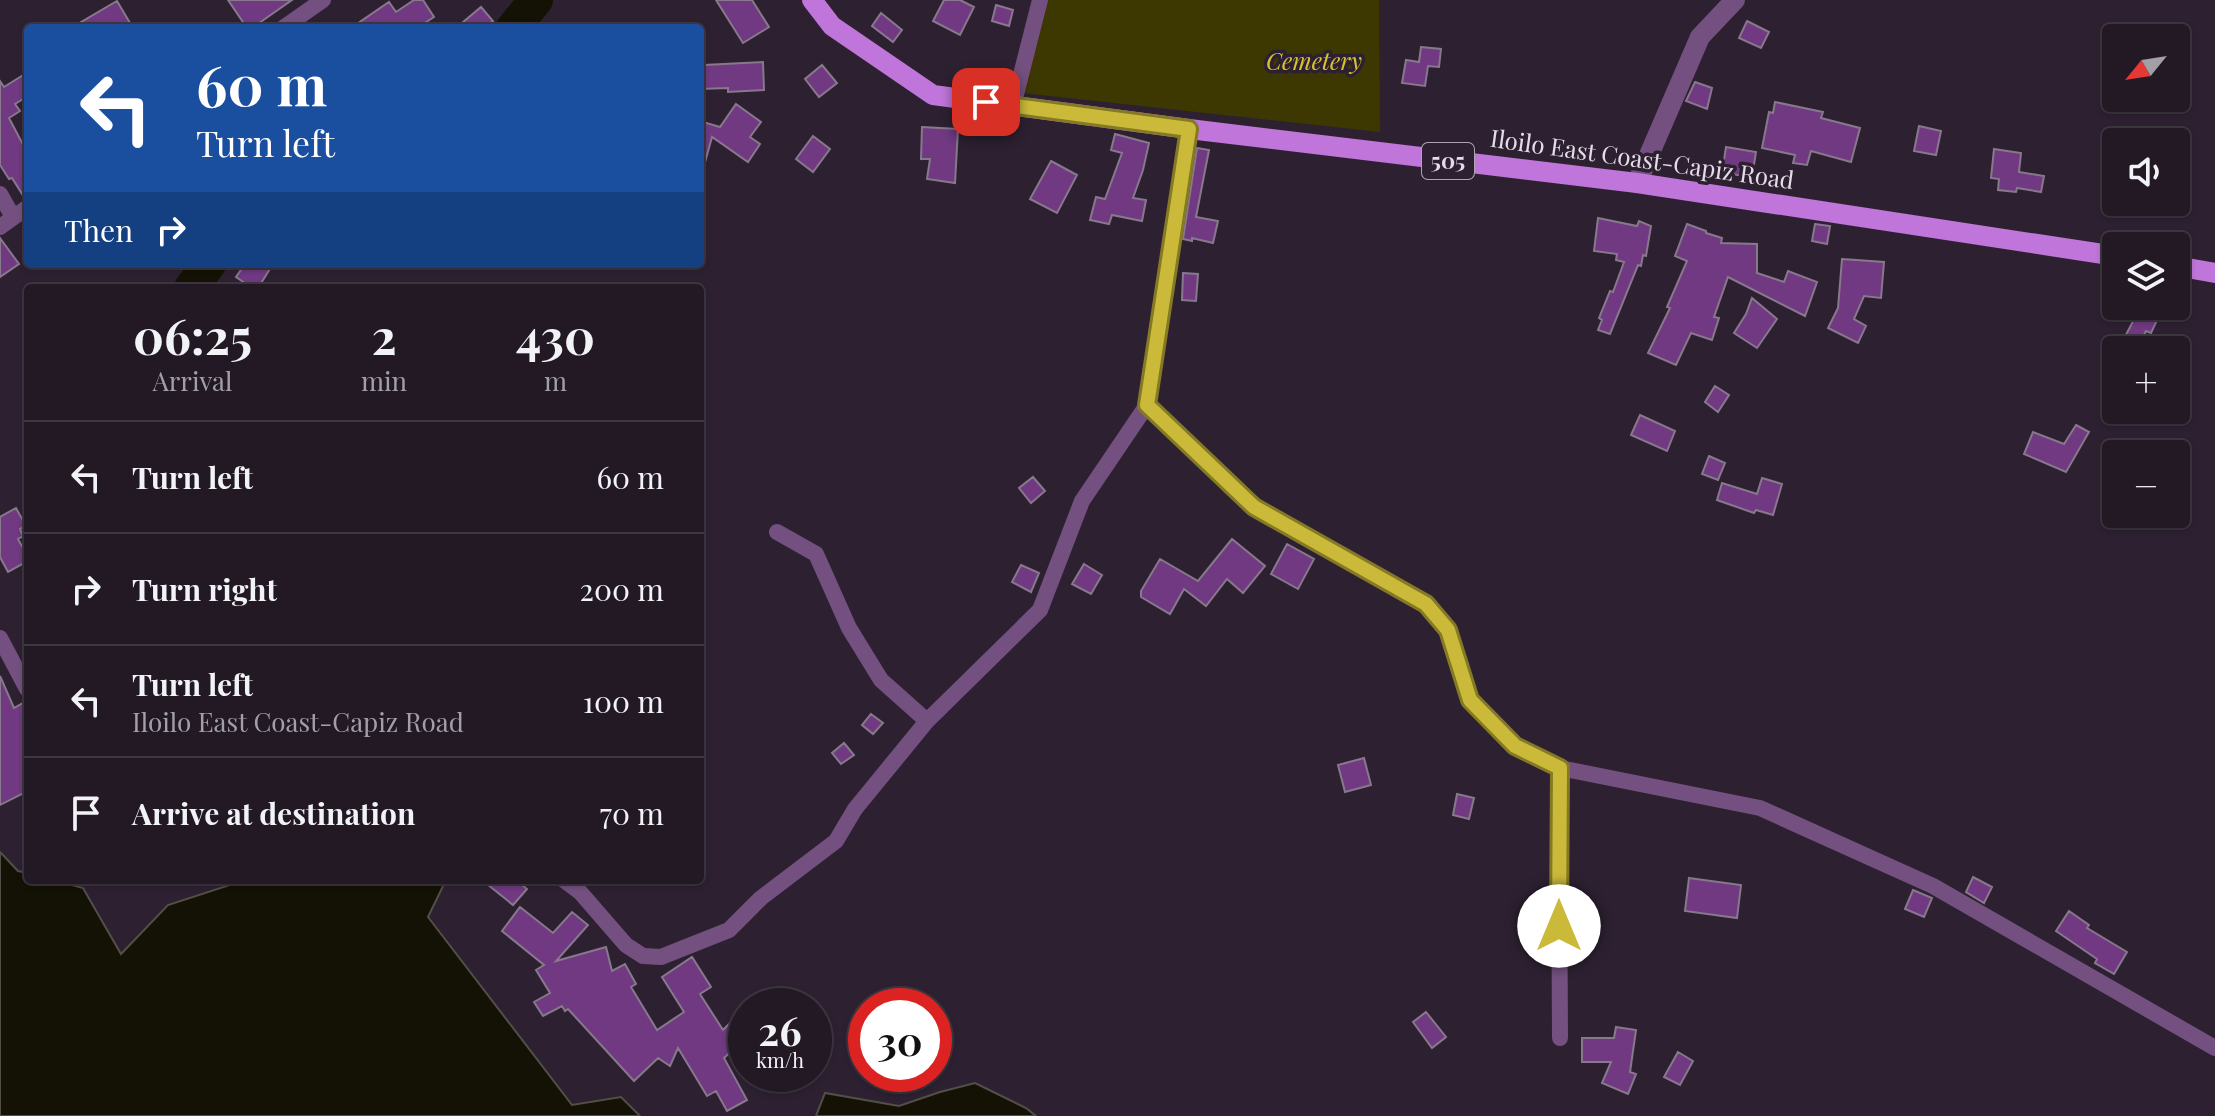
<!DOCTYPE html>
<meta charset="utf-8">
<style>
:root{--surface:#221925;--page:#2e2632;--text:#f1f3f6;--muted:#a2a0a7;--line:#3f3842}
body{margin:0;font-family:"Playfair Display",serif;background:var(--page);color:var(--text);height:100vh;display:flex;flex-direction:column;font-size:30px;white-space:nowrap}
*{box-sizing:border-box;margin:0}
p{font-size:26px;color:var(--muted)}
.icon{flex:none;width:44px;height:44px;fill:none;stroke:currentColor;stroke-width:2;stroke-linecap:round;stroke-linejoin:round}
.map{position:relative;flex:1;overflow:hidden}
.panel{position:absolute;left:24px;top:284px;width:680px;height:600px;display:flex;flex-direction:column;background:var(--surface);border-radius:8px;box-shadow:0 2px 6px #0004,0 0 0 2px var(--line)}
.panel>*{flex:none}
.banner{position:absolute;left:24px;top:24px;width:680px;height:244px;border-radius:8px;box-shadow:0 2px 6px #0004,0 0 0 2px var(--line);background:#1a4fa0;color:#fff;overflow:hidden}
.needle{width:52px;rotate:240deg}
.fabs{position:absolute;left:2102px;top:24px;display:grid;gap:16px}
.fabs a{display:grid;place-items:center;width:88px;height:88px;border-radius:8px;background:var(--surface);box-shadow:0 2px 6px #0004,0 0 0 2px var(--line);font-size:40px}
.speed{position:absolute;left:728px;top:988px;display:flex;gap:16px;font-size:40px;font-weight:700;text-align:center}
.speed>*{display:grid;place-content:center;width:104px;height:104px;border-radius:50%;background:var(--surface);box-shadow:0 2px 6px #0004,0 0 0 2px var(--line);line-height:1}
.speed small{font-size:20px;font-weight:400}
.speed .limit{border:12px solid #d22;background:#fff;color:#111}
.pin{position:absolute;display:grid;place-items:center;width:68px;height:68px;color:#fff;margin:-34px;border-radius:16px;box-shadow:0 4px 12px #0006}
.me{position:absolute;width:88px;margin:-44px;rotate:0deg;stroke-linejoin:round;filter:drop-shadow(0 0 6px #0008)}
.turn{display:flex;align-items:center;gap:28px;height:168px;padding:0 40px;font-size:36px}
.turn .icon{width:104px;height:104px;stroke-width:2.5}
.turn b{display:block;font-size:56px;line-height:68px}
.then{display:flex;align-items:center;height:76px;padding:0 40px;background:#0003;gap:16px;font-size:30px}
.eta{display:flex;justify-content:space-evenly;align-items:center;height:136px;text-align:center}
.eta b{font-size:48px;font-weight:700;line-height:56px}
ul{padding:0;list-style:none}
li{display:flex;align-items:center;gap:24px;height:112px;padding:0 40px;border-top:2px solid var(--line)}
li div{flex:1}
li b{display:block;font-size:30px}
li em{font-style:normal}
.map>svg:first-child{display:block}
.green{fill:#3d3701}
.water{fill:#141205;stroke:#524f49;stroke-width:2}
.lines{fill:none;stroke-linecap:round;stroke-linejoin:round}
.river{stroke:#141205;stroke-width:34}
.building{fill:#703982;stroke:#87788c;stroke-width:2}
.minor{stroke:#73507f;stroke-width:16}
.tertiary{stroke:#73507f;stroke-width:20}
.primary{stroke:#bf75d9;stroke-width:20}
.route-casing{stroke:#847925;stroke-width:20}
.route{stroke:#cbba39;stroke-width:14}
.labels{text-anchor:middle;stroke-width:7;stroke-linejoin:round;paint-order:stroke}
.shield{fill:#2d2131;stroke:#ada4b0;stroke-width:2}
.shield-label{font-size:22px;font-weight:bold;fill:#e4dce7}
.park-label{font-size:24px;font-style:italic;fill:#d7c42d;stroke:#2d2131}
.street-label{font-size:24px;fill:#e4dce7;stroke:#2d2131}
</style>
<div class="map">
<svg width="2215" height="1116" viewBox="0 0 2215 1116">
<rect width="100%" height="100%" fill="#2d2131"/>
<path class="green" d="M1047,0H1379L1380,132L1022,93Z"/>
<path class="water" d="M0,852L18,871L28,873V880H54L83,888L121,954L168,905L245,880H446L428,917L572,1105L621,1097L640,1116H0Z
M975,1083L1026,1108L1036,1116H816L825,1093L899,1106L940,1092Z"/>
<g class="lines">
<path class="river" d="M513,28L536,0
M191,288L209,264"/>
</g>
<path class="building" d="M228,0H292L252,28H247Z
M414,0H423L434,17L417,28H351L389,2L396,12Z
M716,0H752L769,27L743,43Z
M944,0H960L974,7L960,35L933,21Z
M117,1L133,28H71Z
M996,5L1013,10L1009,26L992,21Z
M481,7L493,21L484,28H456Z
M881,13L902,30L893,42L872,26Z
M1747,21L1769,32L1761,48L1739,38Z
M1421,47L1441,49L1439,67L1428,66L1425,86L1402,83L1406,60L1419,62Z
M763,62L764,90L728,92V88L700,89V69L704,70V65Z
M822,65L837,83L819,97L805,79Z
M28,72V96L15,104L20,111L9,118L28,154V196L24,197L12,178L9,179L0,165V81L4,87Z
M1695,82L1712,88L1707,109L1686,101Z
M1775,102L1823,112L1821,118L1860,128L1851,162L1811,151L1807,165L1793,163L1795,155L1762,148L1769,112L1773,113Z
M736,104L761,122L750,137L760,144L748,162L712,137L704,166H700V121L720,127Z
M1919,126L1941,131L1936,155L1914,151Z
M922,127L958,129L955,183L927,179L930,159H921Z
M1115,134L1149,143L1143,170L1133,198L1146,200L1142,221L1112,215L1109,224L1090,220L1096,197L1105,199L1122,153L1111,150Z
M813,136L830,149L813,172L796,159Z
M1726,147L1756,152L1752,177L1722,173Z
M1197,148L1209,150L1196,217L1218,221L1213,243L1192,238V241L1183,239Z
M1994,149L2021,153L2019,172L2044,176L2041,192L2017,188L2016,192L1998,190L1999,179L1991,178Z
M1051,161L1077,175L1057,213L1030,199Z
M1598,218L1637,226L1639,221L1651,226L1646,256L1643,255L1641,266L1638,265L1610,334L1598,330L1602,320L1599,318L1610,291L1613,292L1624,262L1616,260L1617,254L1594,251Z
M1687,224L1706,231V233L1722,238L1721,243L1757,244V273L1784,282L1788,271L1817,282L1805,316L1728,277L1714,317L1719,318L1712,340L1691,333L1676,365L1648,353L1670,308L1667,307L1687,261L1675,256Z
M1815,224L1830,226L1827,244L1812,241Z
M0,238L19,264L0,277Z
M1842,259L1884,262L1881,298L1864,296L1854,319L1866,326L1858,343L1828,328L1838,308Z
M245,264H273L258,288H252L236,277Z
M1183,273L1198,274L1196,301L1182,300Z
M1752,298L1777,319L1757,348L1734,333L1746,314Z
M2141,306L2159,316L2151,333L2146,331L2136,350H2118Z
M1715,386L1729,395L1718,412L1705,402Z
M1640,415L1675,431L1667,451L1631,435Z
M2076,425L2089,432L2066,472L2024,454L2033,432L2064,444Z
M1709,456L1725,463L1718,480L1702,474Z
M1033,477L1045,491L1031,503L1019,488Z
M1762,478L1782,484L1773,515L1756,510L1754,513L1717,500L1722,483L1757,494Z
M16,508L26,526L20,529L23,536L18,539L28,557V561L8,572L0,557V517Z
M1232,539L1265,566L1243,593L1227,579L1206,606L1184,589L1170,614L1141,597V591L1160,559L1198,581Z
M1287,544L1314,559L1298,589L1271,574Z
M1084,564L1102,575L1091,594L1072,584Z
M1021,565L1039,573L1031,592L1012,582Z
M0,676L14,708L28,700V791L0,805Z
M871,714L883,723L873,734L862,725Z
M844,743L854,755L841,764L832,753Z
M1364,758L1371,785L1345,792L1338,765Z
M1457,794L1474,798L1469,819L1453,815Z
M1973,877L1992,887L1984,903L1966,892Z
M1689,878L1741,885L1737,918L1685,911Z
M482,880H516L527,889L513,905Z
M1913,890L1932,898L1924,917L1905,909Z
M520,907L553,933L572,912L588,925L556,961L606,947L612,971L625,964L636,984L631,987L657,1030L684,1012L662,977L692,957L711,987L700,994L723,1030L734,1019L746,1032V1038L724,1058L747,1100L727,1111L716,1091L707,1096L678,1048L670,1066L658,1058L634,1081L568,1009L565,1011L562,1006L543,1016L534,1002L550,993L536,970L544,965L502,931Z
M2069,911L2089,925L2087,928L2127,952L2114,974L2095,963L2097,959L2056,931Z
M1426,1012L1446,1037L1432,1048L1413,1022Z
M1616,1027L1636,1030L1630,1072L1636,1074L1628,1094L1602,1083L1611,1062H1582V1038H1614Z
M1678,1052L1693,1061L1680,1085L1664,1077Z"/>
<g class="lines">
<path class="minor" d="M283,28L323,0
M1013,106L1040,0
M1189,129L1147,405L1254,507L1426,604L1448,630L1470,700L1515,746L1560,768L1760,808L1933,886L2215,1048
M0,194L13,217
M0,227L28,207
M777,532L816,554L849,628L881,680L927,721
M0,638L27,689
M564,880L580,892L626,945L643,956L661,957L729,930L761,898L836,841L855,809L927,721L1040,610L1082,501L1147,405
M1560,1038L1559,842L1560,768"/>
<path class="tertiary" d="M1637,183L1700,37L1735,0"/>
<path class="primary" d="M812,0L832,26L933,95L1189,129L1637,183L2116,256
M2176,266L2215,273"/>
</g>
<g class="lines">
<defs>
<path id="route" d="M986,102L1189,129L1147,405L1254,507L1426,604L1448,630L1470,700L1515,746L1560,768L1559,926"/>
</defs>
<use href="#route" class="route-casing"/>
<use href="#route" class="route"/>
</g>
<g class="labels">
<rect class="shield" x="1422" y="143" width="52" height="36" rx="6"/>
<g class="shield-label">
<text x="1448" y="169">505</text>
</g>
<g class="park-label">
<text x="1314" y="70">Cemetery</text>
</g>
<g class="street-label">
<text transform="translate(1642 160) rotate(8)" y="8">Iloilo East Coast-Capiz Road</text>
</g>
</g>
</svg>
<div class="fabs">
<a><svg class="needle" viewBox="-14 -14 28 28"><path d="M0-13l5 13h-10z" fill="#e53935"/><path d="M0 13l5-13h-10z" fill="#a2a0a7"/></svg></a>
<a><svg class="icon" aria-label="sound" viewBox="0 0 24 24"><path d="M4 9h4l5-4v14l-5-4H4zM17 9q2 3 0 6"/></svg></a>
<a><svg class="icon" aria-label="layers" viewBox="0 0 24 24"><path d="M12 4l9 5-9 5-9-5zM3 14l9 5 9-5"/></svg></a>
<a>+</a>
<a>−</a>
</div>
<div class="speed"><div>26<small>km/h</small></div><div class="limit">30</div></div>
<div class="pin" style="left:986px;top:102px;background:#d93025"><svg class="icon" aria-label="arrive" viewBox="0 0 24 24"><path d="M6 21V4h12l-3 4 3 4H6"/></svg></div>
<svg class="me" style="left:1559px;top:926px" viewBox="-20 -20 40 40"><circle r="19" fill="#fff"/><path d="M0-13L10 11 0 6-10 11z" fill="#cbba39"/></svg>
<div class="banner">
<div class="turn"><svg class="icon" aria-label="left" viewBox="0 0 24 24"><path d="M17 20v-9H6M10 6l-5 5 5 5"/></svg><div><b>60 m</b>Turn left</div></div>
<div class="then">Then<svg class="icon" aria-label="right" viewBox="0 0 24 24"><path d="M7 20v-9h11M14 6l5 5-5 5"/></svg></div>
</div>
<section class="panel">
<div class="eta">
<div><b>06:25</b><p>Arrival</p></div>
<div><b>2</b><p>min</p></div>
<div><b>430</b><p>m</p></div>
</div>
<ul>
<li><svg class="icon" aria-label="left" viewBox="0 0 24 24"><path d="M17 20v-9H6M10 6l-5 5 5 5"/></svg><div><b>Turn left</b></div><em>60 m</em></li>
<li><svg class="icon" aria-label="right" viewBox="0 0 24 24"><path d="M7 20v-9h11M14 6l5 5-5 5"/></svg><div><b>Turn right</b></div><em>200 m</em></li>
<li><svg class="icon" aria-label="left" viewBox="0 0 24 24"><path d="M17 20v-9H6M10 6l-5 5 5 5"/></svg><div><b>Turn left</b><p>Iloilo East Coast-Capiz Road</p></div><em>100 m</em></li>
<li><svg class="icon" aria-label="arrive" viewBox="0 0 24 24"><path d="M6 21V4h12l-3 4 3 4H6"/></svg><div><b>Arrive at destination</b></div><em>70 m</em></li>
</ul>
</section>
</div>
